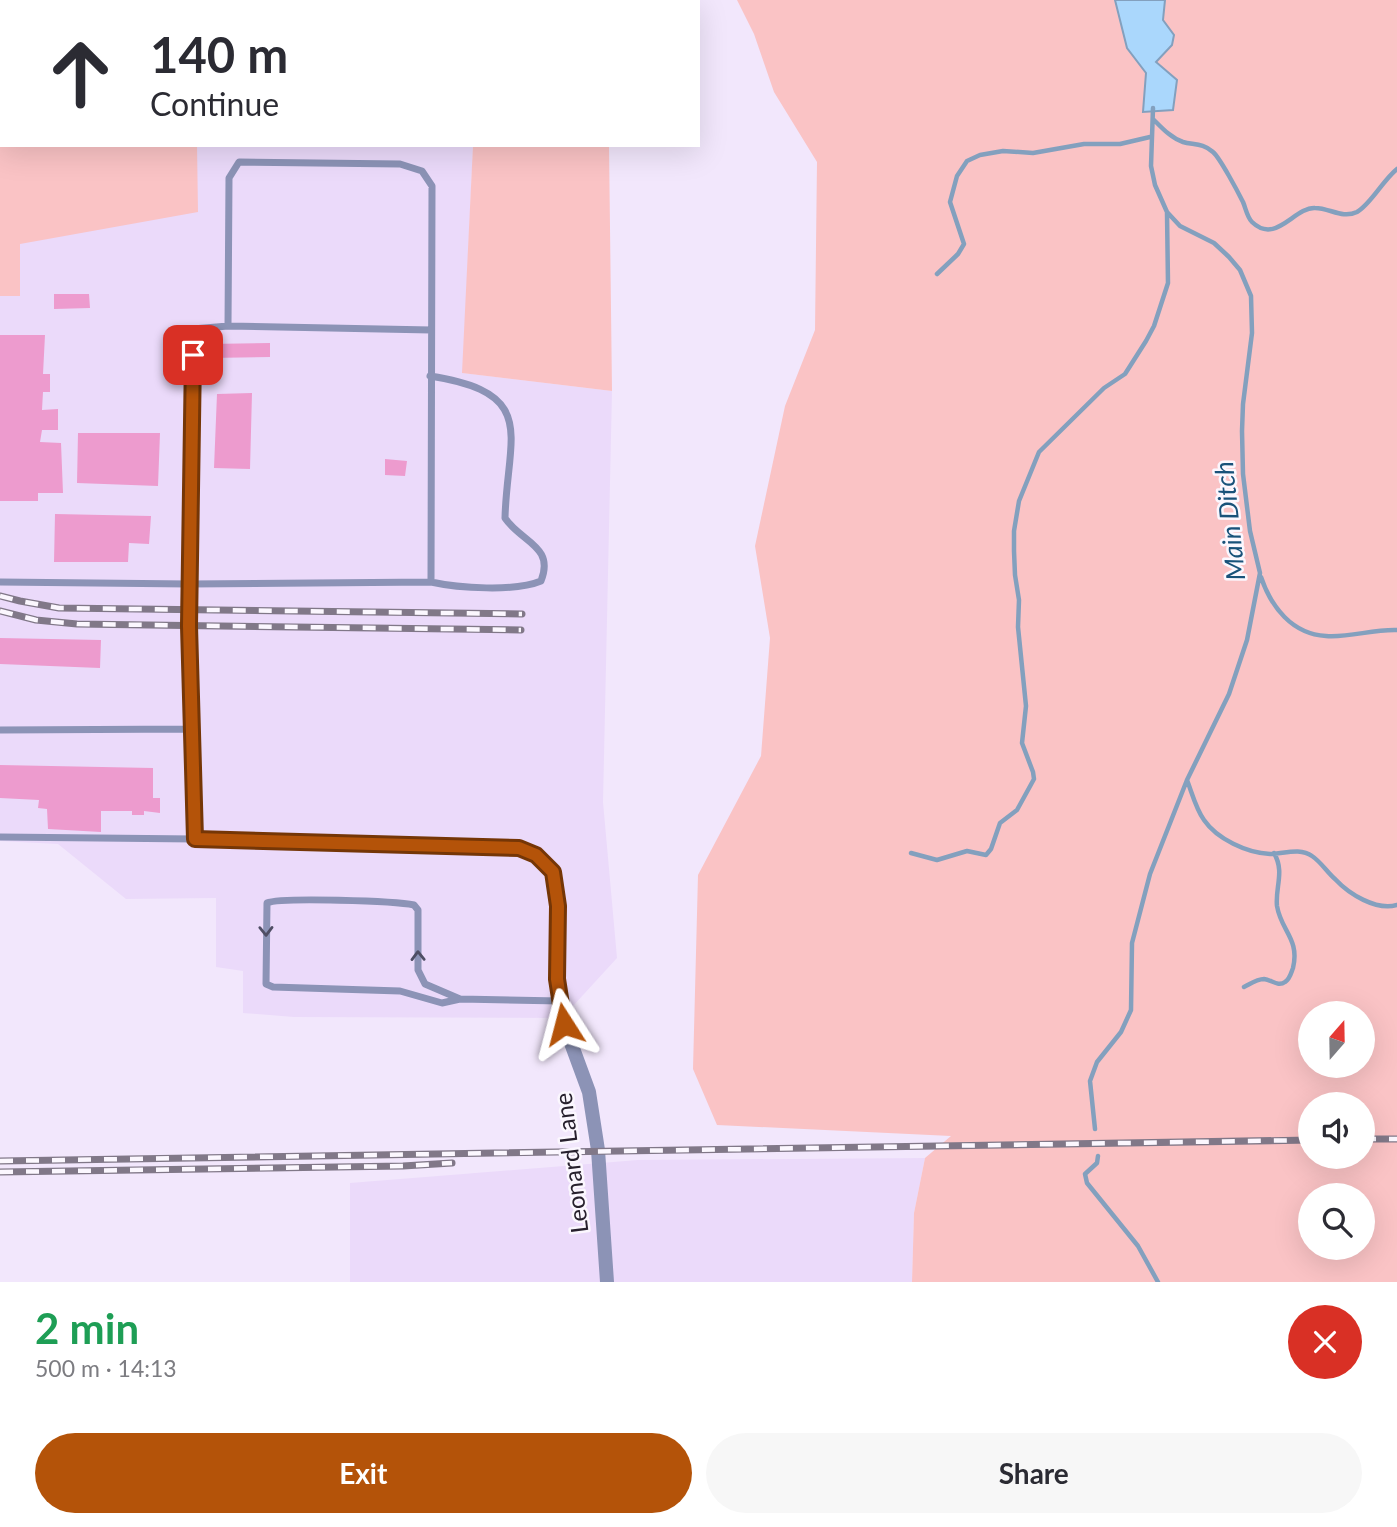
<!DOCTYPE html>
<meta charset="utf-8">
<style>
:root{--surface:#fff;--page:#f7f7f7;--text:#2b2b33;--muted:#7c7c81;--accent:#b45309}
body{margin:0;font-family:Lato,sans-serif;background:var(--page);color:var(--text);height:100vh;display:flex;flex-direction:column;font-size:26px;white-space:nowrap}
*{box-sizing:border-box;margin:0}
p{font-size:23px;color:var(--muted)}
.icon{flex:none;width:38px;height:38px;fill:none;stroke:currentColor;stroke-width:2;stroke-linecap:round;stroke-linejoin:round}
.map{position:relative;height:1282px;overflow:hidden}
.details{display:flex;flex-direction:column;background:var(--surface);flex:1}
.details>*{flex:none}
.top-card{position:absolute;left:0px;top:0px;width:700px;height:147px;box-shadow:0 7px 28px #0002;background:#fff;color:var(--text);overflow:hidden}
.needle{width:46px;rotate:20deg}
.fabs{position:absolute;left:1298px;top:1001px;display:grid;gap:14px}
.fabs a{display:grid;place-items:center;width:77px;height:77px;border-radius:50%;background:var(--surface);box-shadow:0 7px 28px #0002;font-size:35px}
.pin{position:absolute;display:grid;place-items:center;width:60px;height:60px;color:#fff;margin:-30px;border-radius:14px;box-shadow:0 4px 10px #0006}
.me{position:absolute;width:77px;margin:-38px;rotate:351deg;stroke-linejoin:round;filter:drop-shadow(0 0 5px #0008)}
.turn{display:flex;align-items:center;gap:24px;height:147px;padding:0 35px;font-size:32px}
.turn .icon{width:91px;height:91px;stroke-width:2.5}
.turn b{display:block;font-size:49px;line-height:60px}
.round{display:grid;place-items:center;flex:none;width:74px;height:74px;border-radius:37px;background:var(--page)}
.summary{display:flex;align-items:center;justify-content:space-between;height:119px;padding:0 35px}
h1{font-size:42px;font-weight:700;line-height:52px;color:#1e9e55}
.cta{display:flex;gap:14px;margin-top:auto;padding:14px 35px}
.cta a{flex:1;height:80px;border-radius:42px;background:var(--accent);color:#fff;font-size:28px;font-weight:700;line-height:80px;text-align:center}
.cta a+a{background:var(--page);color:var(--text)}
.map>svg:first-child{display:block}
.built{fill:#ebdafa}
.green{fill:#fac3c5;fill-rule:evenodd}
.water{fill:#aad7fc;stroke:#83a0be;stroke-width:2}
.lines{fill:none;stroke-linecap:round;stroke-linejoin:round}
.stream{stroke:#83a0be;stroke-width:4.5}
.building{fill:#ed9bce}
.lane{stroke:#8c93b6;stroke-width:7}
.street{stroke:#8c93b6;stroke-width:14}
.rail-casing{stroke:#817888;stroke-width:7}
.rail{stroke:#fbf7fe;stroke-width:4.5;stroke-dasharray:13;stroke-linecap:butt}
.oneway{stroke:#4f4e64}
.route-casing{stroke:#753606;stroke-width:18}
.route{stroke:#b45309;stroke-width:12}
.labels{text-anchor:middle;stroke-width:5;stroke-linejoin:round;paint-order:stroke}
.street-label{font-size:24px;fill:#27202d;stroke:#fbf7fe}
.water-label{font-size:26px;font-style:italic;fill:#19527a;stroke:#fbf7fe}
</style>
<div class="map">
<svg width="1397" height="1282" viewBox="0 0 1397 1282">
<rect width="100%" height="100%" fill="#f2e7fc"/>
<path class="built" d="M0,122L2,145H473L463,373L612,391L603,802L617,958L562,1018L294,1017L243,1013V971L216,967V898L126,899L58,844L0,841Z
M925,1158L914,1213L912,1282H350V1183L638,1160Z"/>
<path class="green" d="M0,0H180L2,2V145H197L198,212L20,244V296H0Z
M737,0H1115L1127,48L1147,73L1143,111L1173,109L1177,80L1156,62L1172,45L1174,35L1163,20L1165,0H1397V1282H912L914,1213L925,1158L951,1136L717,1125L693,1069L698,875L761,756L770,638L755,546L785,406L815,330L817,162L774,92L754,34ZM1311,1013H1363V1066H1311ZM1311,1104H1363V1157H1311ZM1311,1195H1363V1248H1311Z
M473,145H609L612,391L462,373Z"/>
<path class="water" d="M1115,0H1165L1163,20L1174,35L1172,45L1156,62L1177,80L1173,110L1143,112L1146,73L1127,48Z"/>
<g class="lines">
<path class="stream" d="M120,2V0
M1153,119C1162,128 1171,138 1183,142C1193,145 1203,143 1213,152C1220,158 1238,192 1243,202C1246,209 1247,217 1252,222C1276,245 1294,207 1315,208C1330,208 1342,219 1357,212C1371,204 1383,180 1397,169
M937,274L958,254L964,244L950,202L957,176L967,161L980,155L1003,151L1033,153L1084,144H1120L1150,137
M1261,577C1271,607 1292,634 1326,636C1349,638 1373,629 1397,630
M1187,780C1192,793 1196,809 1204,820C1217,839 1247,853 1270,854C1283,854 1300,847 1312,856C1321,862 1327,872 1335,879C1349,894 1376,911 1397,905
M911,853L937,860L967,851L986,855L991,849L1000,823L1017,810L1034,779L1033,772L1022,743L1026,706L1018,627L1019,600L1015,575L1014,551V531L1019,501L1039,452L1104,388L1125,374L1146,341L1154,326L1168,283L1167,213
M1244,987C1250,984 1257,979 1264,979C1272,980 1278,987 1285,982C1290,979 1291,973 1293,968C1300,939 1281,931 1277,906C1275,887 1285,872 1274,853
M1095,1129L1090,1081L1097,1062L1121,1032L1131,1010L1132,943L1150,874L1187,780L1229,694L1247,640L1260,573L1250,531L1243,474L1242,431L1243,404L1252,333L1251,296L1240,270L1229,257L1214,243L1180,226L1167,212L1155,185L1151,166L1153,108
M1098,1156L1097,1163L1085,1174L1087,1183L1138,1246L1158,1282"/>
</g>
<path class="building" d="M54,294H89L90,308L54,309Z
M0,335H45L43,374H50V392H43L42,410L58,409V430H42L40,442L61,443L63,493H38V501H0Z
M270,343V357L209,358L208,344Z
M252,393L250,469L214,468L217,394Z
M78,433H160L158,486L77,483Z
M385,459L407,461L405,476L385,475Z
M55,514L151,516L149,544L129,543L128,562H54Z
M0,638L101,640L100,668L0,664Z
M0,765L153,768V798H160V813L144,811V815H132V811H101V832L48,829L47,809L38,808L39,800L0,798Z"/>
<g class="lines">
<path class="lane" d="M228,326L431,330
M430,376C540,393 507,436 505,518C521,542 555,546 541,581C515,592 458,588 431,582
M0,582L189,584L431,582L432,186L422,171L400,164L239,162L229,178L228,326L193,329L189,584L195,839
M0,730L192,729
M0,837L195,839L440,846
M460,999L425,984L418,970V910L414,905C396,901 280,897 267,903L266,984L273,987L400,991L442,1003L460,999L560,1001"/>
<path class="street" d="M440,846L519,848L536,855L553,872L558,906L557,979L564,1024L589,1092L598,1150L607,1282"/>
<defs>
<path id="rail" d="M0,596L20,601L59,608L522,614
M0,611L36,620L77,624L521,630
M1363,1139H1397
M0,1161L1311,1140
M0,1172L403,1166L452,1163"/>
</defs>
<use href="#rail" class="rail-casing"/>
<use href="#rail" class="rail"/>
</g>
<defs><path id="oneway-chevron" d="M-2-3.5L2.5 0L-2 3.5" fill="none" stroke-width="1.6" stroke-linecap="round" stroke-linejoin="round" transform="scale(1.75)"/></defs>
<g class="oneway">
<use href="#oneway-chevron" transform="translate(266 931) rotate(89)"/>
<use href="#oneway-chevron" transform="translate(418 956) rotate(-91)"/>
</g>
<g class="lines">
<defs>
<path id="route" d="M193,355L189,626L195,839L519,848L536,855L553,872L558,906L557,979L564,1024"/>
</defs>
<use href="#route" class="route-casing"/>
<use href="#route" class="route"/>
</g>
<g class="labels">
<g class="street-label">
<text transform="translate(572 1163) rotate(-97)" y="8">Leonard Lane</text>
</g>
<g class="water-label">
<text transform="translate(1230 521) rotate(-96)" y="9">Main Ditch</text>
</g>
</g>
</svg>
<div class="fabs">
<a><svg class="needle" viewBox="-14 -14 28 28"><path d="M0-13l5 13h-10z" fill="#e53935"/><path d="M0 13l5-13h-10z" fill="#7c7c81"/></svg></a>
<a><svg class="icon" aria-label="sound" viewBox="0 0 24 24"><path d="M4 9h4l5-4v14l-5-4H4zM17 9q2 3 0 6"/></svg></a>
<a><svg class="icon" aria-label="search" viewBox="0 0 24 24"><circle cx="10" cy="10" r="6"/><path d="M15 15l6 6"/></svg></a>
</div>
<div class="pin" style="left:193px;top:355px;background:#d93025"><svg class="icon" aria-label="arrive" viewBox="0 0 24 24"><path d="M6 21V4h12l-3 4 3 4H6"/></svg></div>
<svg class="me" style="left:564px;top:1024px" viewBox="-20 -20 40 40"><path d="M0-17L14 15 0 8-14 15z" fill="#b45309" stroke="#fff" stroke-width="4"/></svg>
<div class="top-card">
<div class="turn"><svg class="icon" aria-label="ahead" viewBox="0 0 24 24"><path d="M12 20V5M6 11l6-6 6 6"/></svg><div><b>140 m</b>Continue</div></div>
</div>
</div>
<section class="details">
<div class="summary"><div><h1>2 min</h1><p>500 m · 14:13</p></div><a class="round" style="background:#d93025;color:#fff"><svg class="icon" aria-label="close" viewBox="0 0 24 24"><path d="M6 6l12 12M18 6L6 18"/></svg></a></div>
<div class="cta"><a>Exit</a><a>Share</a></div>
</section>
